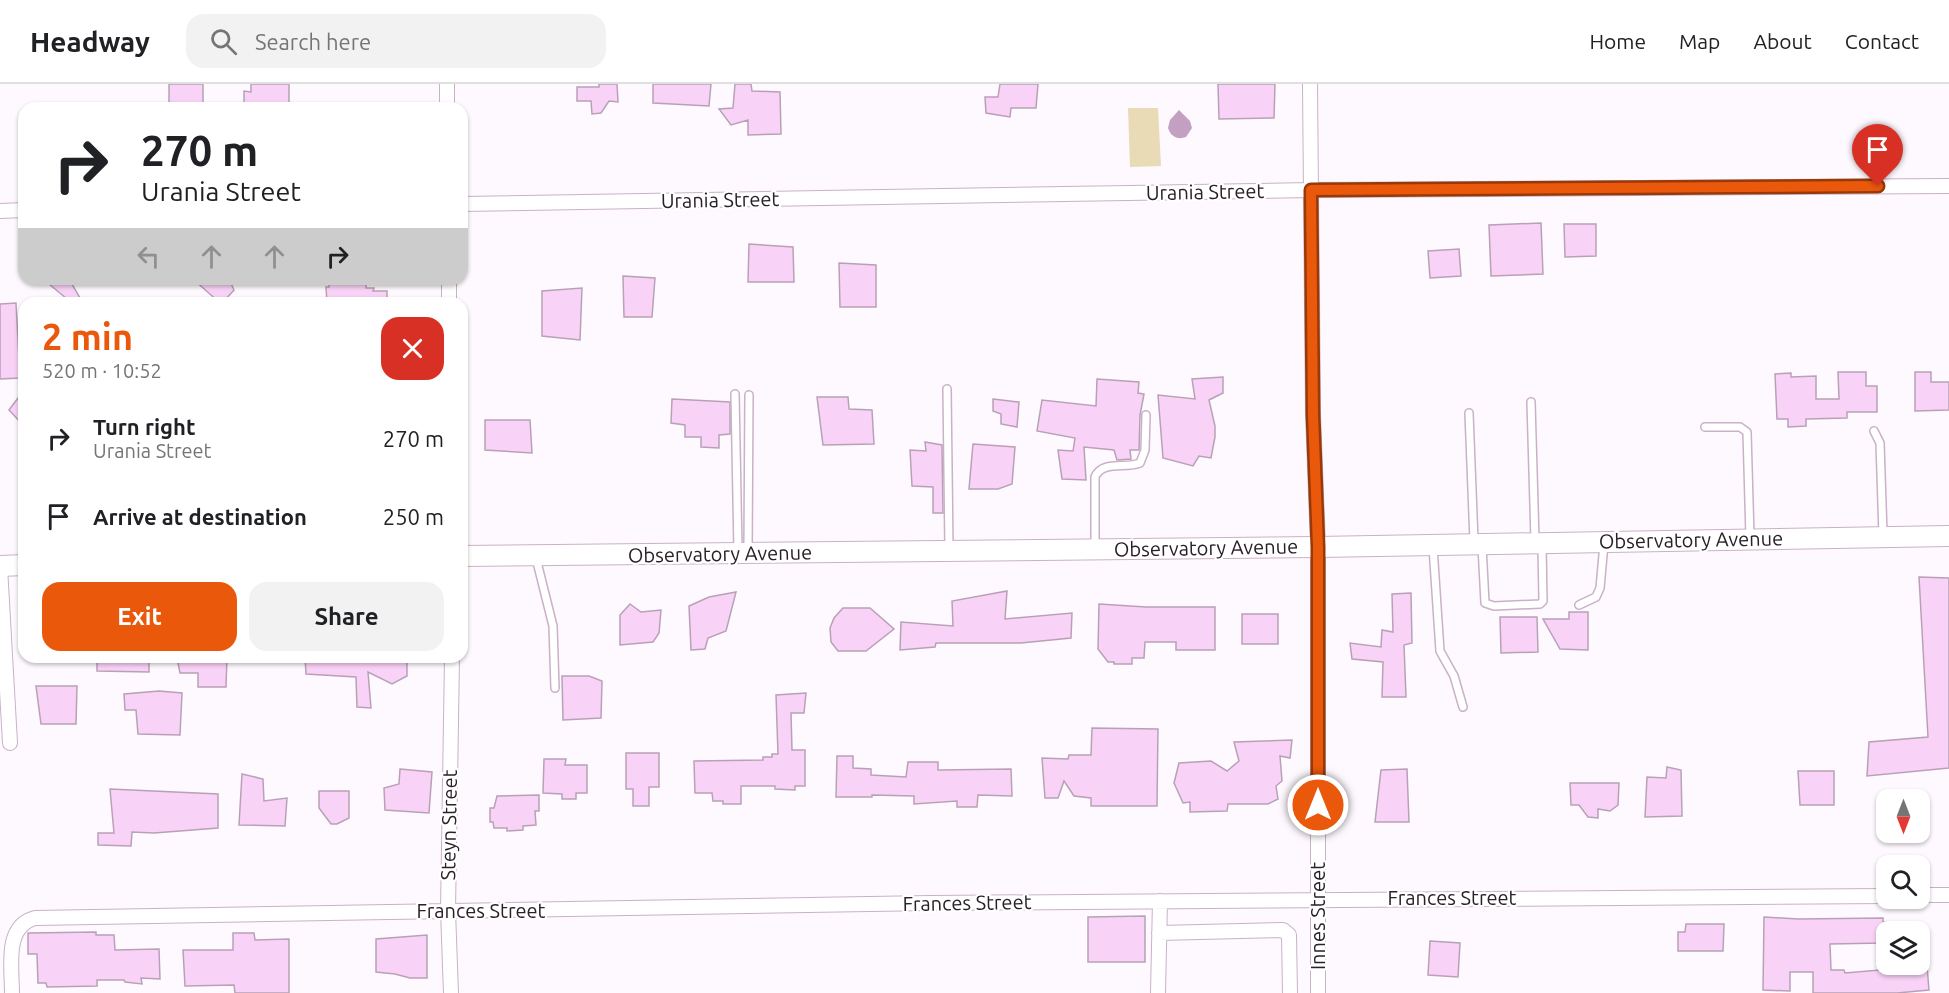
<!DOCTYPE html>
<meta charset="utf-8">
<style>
:root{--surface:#fff;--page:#f2f2f2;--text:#202124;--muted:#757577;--line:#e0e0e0;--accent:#ea580c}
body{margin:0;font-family:Ubuntu,sans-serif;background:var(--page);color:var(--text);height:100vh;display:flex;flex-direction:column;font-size:22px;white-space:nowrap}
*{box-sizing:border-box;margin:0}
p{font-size:20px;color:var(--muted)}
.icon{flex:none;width:33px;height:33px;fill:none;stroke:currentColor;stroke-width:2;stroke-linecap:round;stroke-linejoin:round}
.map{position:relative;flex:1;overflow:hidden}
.details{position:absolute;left:18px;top:213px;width:450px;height:366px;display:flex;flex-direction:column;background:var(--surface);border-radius:18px;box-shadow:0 2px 4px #0004}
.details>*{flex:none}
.top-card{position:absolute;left:18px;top:18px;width:450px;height:183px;border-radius:18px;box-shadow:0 2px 4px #0004;background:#fff;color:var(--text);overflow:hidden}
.needle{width:39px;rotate:180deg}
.fabs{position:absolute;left:1876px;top:705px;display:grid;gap:12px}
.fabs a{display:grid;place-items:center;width:54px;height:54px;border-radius:12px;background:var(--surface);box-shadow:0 2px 4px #0004;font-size:30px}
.pin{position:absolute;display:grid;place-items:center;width:51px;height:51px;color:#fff;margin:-62px -26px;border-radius:50% 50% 50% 0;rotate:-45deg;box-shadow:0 0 6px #0007}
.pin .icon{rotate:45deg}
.me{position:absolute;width:66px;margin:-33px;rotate:0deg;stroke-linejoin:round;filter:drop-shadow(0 0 4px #0008)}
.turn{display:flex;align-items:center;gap:21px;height:126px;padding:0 24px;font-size:27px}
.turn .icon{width:78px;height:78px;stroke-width:2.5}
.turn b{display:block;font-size:42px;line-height:51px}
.lanes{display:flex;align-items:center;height:57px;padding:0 24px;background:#0003;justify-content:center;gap:30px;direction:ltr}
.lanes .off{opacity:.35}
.round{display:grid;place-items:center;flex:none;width:63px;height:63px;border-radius:18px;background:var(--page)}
.head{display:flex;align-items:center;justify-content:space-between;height:102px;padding:0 24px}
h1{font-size:36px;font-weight:700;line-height:45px;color:var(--accent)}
.action{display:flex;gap:12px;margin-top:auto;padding:12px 24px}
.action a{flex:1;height:69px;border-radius:18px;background:var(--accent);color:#fff;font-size:24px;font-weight:700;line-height:69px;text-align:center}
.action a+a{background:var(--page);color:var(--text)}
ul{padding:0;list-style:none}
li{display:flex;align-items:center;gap:18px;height:78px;padding:0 24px}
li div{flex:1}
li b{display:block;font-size:22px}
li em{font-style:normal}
header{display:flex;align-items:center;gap:36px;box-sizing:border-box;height:84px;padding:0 30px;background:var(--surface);border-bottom:2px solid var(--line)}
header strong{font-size:28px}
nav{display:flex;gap:33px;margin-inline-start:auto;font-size:21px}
.search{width:420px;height:54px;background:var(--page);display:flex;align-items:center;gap:15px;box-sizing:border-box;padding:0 21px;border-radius:18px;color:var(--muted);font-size:22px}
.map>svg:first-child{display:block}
.green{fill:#e9dbb5}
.water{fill:#c39fc1}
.building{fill:#f9d3f7;stroke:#b8a1b7;stroke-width:1.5}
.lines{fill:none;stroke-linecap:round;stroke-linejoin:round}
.lane-casing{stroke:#c9b1c8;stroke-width:10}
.street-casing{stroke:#c9b1c8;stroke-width:16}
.secondary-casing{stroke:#c9b1c8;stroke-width:22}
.lane{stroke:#fff;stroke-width:7}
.street{stroke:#fff;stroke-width:14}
.secondary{stroke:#fff;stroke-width:20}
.route-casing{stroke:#983908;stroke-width:15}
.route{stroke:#ea580c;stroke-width:10}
.labels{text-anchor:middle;stroke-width:4.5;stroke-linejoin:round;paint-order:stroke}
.street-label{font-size:20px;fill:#292028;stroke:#fff}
</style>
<header>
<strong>Headway</strong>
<div class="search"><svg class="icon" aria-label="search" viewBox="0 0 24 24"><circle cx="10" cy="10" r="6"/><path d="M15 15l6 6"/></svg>Search here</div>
<nav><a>Home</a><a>Map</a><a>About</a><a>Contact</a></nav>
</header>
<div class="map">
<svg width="1949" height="909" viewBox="0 0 1949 909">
<rect width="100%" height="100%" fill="#fef9fe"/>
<path class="green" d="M1128,24H1158L1161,82L1130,83Z"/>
<path class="water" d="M1179,26L1190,37L1192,44L1186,53C1178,56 1171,53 1168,44L1170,36Z"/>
<path class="building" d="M169,0H203V24H169Z
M251,0H289V24H244V7L251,8Z
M599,0H617L618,18L609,17L601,29L592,30L591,17H577V3H599Z
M653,0H711L709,22L653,19Z
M735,0H751L752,7L780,8L781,50L748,51V36L731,41L719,25L733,24Z
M1000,0H1038L1036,24H1011L1010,33L986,29L985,13H998Z
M1218,0H1275L1274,34L1219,35Z
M1541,139L1543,190L1491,192L1489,141Z
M1564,140H1596V172L1565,173Z
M749,160L793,163L794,198H748Z
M1459,165L1461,192L1430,194L1428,167Z
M839,179L876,181V223H840Z
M623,192L655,194L652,233H624Z
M43,195H69L83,219H72Z
M193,195H229L234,206L222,219H220Z
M329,195H366V204H374L373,207H387V219H327L326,203H329Z
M582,204L580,256L542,252V207Z
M16,219L20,294L0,295V220Z
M1838,288H1866V302H1877V328H1847V334L1806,335V342L1788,343V335H1777L1775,290L1791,289V293L1816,292V315H1839Z
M1915,288H1931V298H1949V326L1915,327Z
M1223,293V309L1209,316L1215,342V353L1211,374L1199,372L1193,382L1163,374L1158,311L1195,315L1192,295Z
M1097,295L1139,298L1138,309L1144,310L1140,331L1139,366H1130L1131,375L1117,376L1114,366L1084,363L1086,396L1062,395L1058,366L1073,367L1075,354L1037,347L1042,316L1096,322Z
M24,306V342L9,326Z
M817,313H848L849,325L872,326L874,360L823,361Z
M672,315L730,318V350L719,351V364L701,363V353H685V341L671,339Z
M993,315L1019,318L1017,343L1001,340V330L993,327Z
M485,336H530L532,369L485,366Z
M925,358L942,361L943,429H933V403L912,402L910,366L926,367Z
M973,360L1015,363L1012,400L998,405H969Z
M1919,493L1949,494V684L1867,692L1869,658L1928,653Z
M1007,507L1005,535L1072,529L1071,554L1021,559H936L935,563L900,566L901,538L953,542L952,517Z
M736,508L726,547L708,554L705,565L691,566L689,522L709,513Z
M1411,509L1412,559L1404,561L1406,613H1382L1383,578L1352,575L1350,559L1381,563L1382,546L1393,548L1392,510Z
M630,520L641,528L661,526L659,549L653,558L620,561V531Z
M1099,520L1146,523H1215V566H1176V558H1145L1144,574H1132V580H1114V578H1108L1098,565Z
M843,524H870L894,545L866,567H838L831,558L830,544L834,534Z
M1569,528H1588V566L1560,565L1543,535H1569Z
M1242,530H1278V560H1242Z
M1500,533H1537L1538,568L1501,569Z
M97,573H149V588L97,587Z
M191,573H227L226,603H198V589H180L177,574Z
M305,573H407V592L392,600L368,588L371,624L357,623L356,593L306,590Z
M562,592H589L602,597L601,634L563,636Z
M36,602H77L76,640H41Z
M159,607L182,609L180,651L138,650L136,626H125L124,610Z
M806,609L804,629H791L792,666H805V702H795V706L775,705V702H741V720H723V717H713L712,709H695L694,677L763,676V673H772V670H778L776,611Z
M1092,644L1158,645L1157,722H1091V714L1074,712L1064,697L1058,714H1045L1042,674L1068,675L1069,671H1091Z
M1292,656L1290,674L1280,672L1282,697L1276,702L1278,715L1268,720H1228L1227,727L1190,728V718L1183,719L1174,699L1179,679L1211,677L1227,687L1239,677L1234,658Z
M626,669H659V703H649V722H633V705H626Z
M837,672H853V684L871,685V691L906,693L908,678H938V686L1011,685L1012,712L978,711L977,723H957V717L914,720V712L872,711V713H836Z
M544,675H566L565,681H587V709H576V715H562V710L543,709Z
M1667,683L1681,686L1682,732L1645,733L1647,693L1666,694Z
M400,685L432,688L429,729L385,726L384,704L399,700Z
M1407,685L1409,738H1375L1381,686Z
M1798,687H1834V721H1800Z
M242,690L263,695L264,717L287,714L285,742L239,741Z
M1570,699H1619L1618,721L1610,727L1598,725V734L1588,733L1579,721H1571Z
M110,705L218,710V744L154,749L132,748L131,762L98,761V749H114Z
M319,707H349V734L337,740H331L319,724Z
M539,711V727H535L536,741L523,742V746L507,747V744H494L493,738H490V724H494L497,712Z
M1145,832V878H1088V833Z
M1764,833L1798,835L1883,834V838H1887V854H1883V859L1830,860L1831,886H1844L1845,889L1927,882L1929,906L1897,909H1813V888H1790V907L1763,906Z
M1686,840H1724L1723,867H1678V848H1685Z
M96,848V851H114L115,866L159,865L160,895L141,894L142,900L125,898L124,896H97V902L47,903L46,899H38L37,870H28V849Z
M233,849H254L255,856L289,855V909H235L234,901L185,902L183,866H233Z
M427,851V894H410L395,890L376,888V855Z
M1430,857L1460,859L1458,893L1428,891Z"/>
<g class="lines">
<defs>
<path id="lane" d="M947,305L949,465
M735,310L738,467
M1531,318L1535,456
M1469,329L1474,457
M1705,343H1740L1747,348L1750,453
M1874,347L1880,359L1883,451
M1482,462L1485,519L1494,522L1540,520L1543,517L1542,462
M1095,463V393C1102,376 1126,385 1140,379L1145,366L1146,331
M1433,463L1440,567L1454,592L1463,623
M748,467L749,311
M536,474L553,542L555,604
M1579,521L1596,513L1600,504L1604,460"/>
<path id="street" d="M447,0V24
M1310,0L1313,330L1318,463V909
M462,120L1311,106L1949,102
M0,127L24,126
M449,195V219
M0,483L10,659
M1920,811H1949
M1159,849L1283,846L1289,851L1290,909
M12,909C12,883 4,842 35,834L931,819L1887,812
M451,909L448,827L452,573
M1158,909L1160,817"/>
<path id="secondary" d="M462,472L1318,463L1949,452
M0,482L24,481"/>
</defs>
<use href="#lane" class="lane-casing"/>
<use href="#street" class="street-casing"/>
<use href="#secondary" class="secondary-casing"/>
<use href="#lane" class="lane"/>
<use href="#street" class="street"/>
<use href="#secondary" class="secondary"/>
</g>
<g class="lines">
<defs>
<path id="route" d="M1318,721V463L1313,330L1311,106L1878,102"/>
</defs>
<use href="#route" class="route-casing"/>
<use href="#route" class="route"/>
</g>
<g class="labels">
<g class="street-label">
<text transform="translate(1205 108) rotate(-1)" y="7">Urania Street</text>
<text transform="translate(720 116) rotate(-1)" y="7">Urania Street</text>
<text transform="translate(1691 456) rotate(-1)" y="7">Observatory Avenue</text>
<text transform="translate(1206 464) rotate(-1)" y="7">Observatory Avenue</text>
<text transform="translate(720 470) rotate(-1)" y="7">Observatory Avenue</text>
<text transform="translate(449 741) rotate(-89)" y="7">Steyn Street</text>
<text x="1452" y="821">Frances Street</text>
<text transform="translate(967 819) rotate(-1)" y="7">Frances Street</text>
<text x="481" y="834">Frances Street</text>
<text transform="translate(1318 832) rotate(-90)" y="7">Innes Street</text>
</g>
</g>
</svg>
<div class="fabs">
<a><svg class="needle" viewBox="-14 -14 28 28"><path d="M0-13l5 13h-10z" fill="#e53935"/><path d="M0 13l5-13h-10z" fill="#757577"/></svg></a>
<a><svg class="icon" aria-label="search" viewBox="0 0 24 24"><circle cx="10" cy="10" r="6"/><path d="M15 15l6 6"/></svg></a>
<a><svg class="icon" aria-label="layers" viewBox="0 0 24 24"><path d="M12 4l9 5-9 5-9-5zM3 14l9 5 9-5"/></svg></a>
</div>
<div class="pin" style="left:1878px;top:102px;background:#d93025"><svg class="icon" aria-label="arrive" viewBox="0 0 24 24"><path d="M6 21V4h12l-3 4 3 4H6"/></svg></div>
<svg class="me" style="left:1318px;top:721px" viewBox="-20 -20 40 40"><circle r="17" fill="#ea580c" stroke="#fff" stroke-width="3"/><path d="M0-11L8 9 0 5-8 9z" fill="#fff"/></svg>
<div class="top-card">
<div class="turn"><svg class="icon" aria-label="right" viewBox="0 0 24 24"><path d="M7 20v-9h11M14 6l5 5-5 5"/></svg><div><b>270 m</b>Urania Street</div></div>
<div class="lanes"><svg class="icon off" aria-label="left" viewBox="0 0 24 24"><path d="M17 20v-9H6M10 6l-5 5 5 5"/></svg><svg class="icon off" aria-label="ahead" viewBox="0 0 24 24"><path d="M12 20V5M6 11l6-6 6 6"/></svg><svg class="icon off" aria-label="ahead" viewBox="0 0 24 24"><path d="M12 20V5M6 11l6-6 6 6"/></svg><svg class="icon" aria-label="right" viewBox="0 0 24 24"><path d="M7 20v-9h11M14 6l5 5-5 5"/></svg></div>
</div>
<section class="details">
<div class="head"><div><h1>2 min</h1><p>520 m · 10:52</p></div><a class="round" style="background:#d93025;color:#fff"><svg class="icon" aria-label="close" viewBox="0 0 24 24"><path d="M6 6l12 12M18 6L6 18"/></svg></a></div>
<ul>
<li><svg class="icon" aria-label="right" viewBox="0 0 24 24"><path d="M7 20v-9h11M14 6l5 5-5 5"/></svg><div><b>Turn right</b><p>Urania Street</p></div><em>270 m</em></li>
<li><svg class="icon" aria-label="arrive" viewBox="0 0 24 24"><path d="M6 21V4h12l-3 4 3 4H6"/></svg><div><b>Arrive at destination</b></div><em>250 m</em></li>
</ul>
<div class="action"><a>Exit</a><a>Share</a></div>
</section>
</div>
